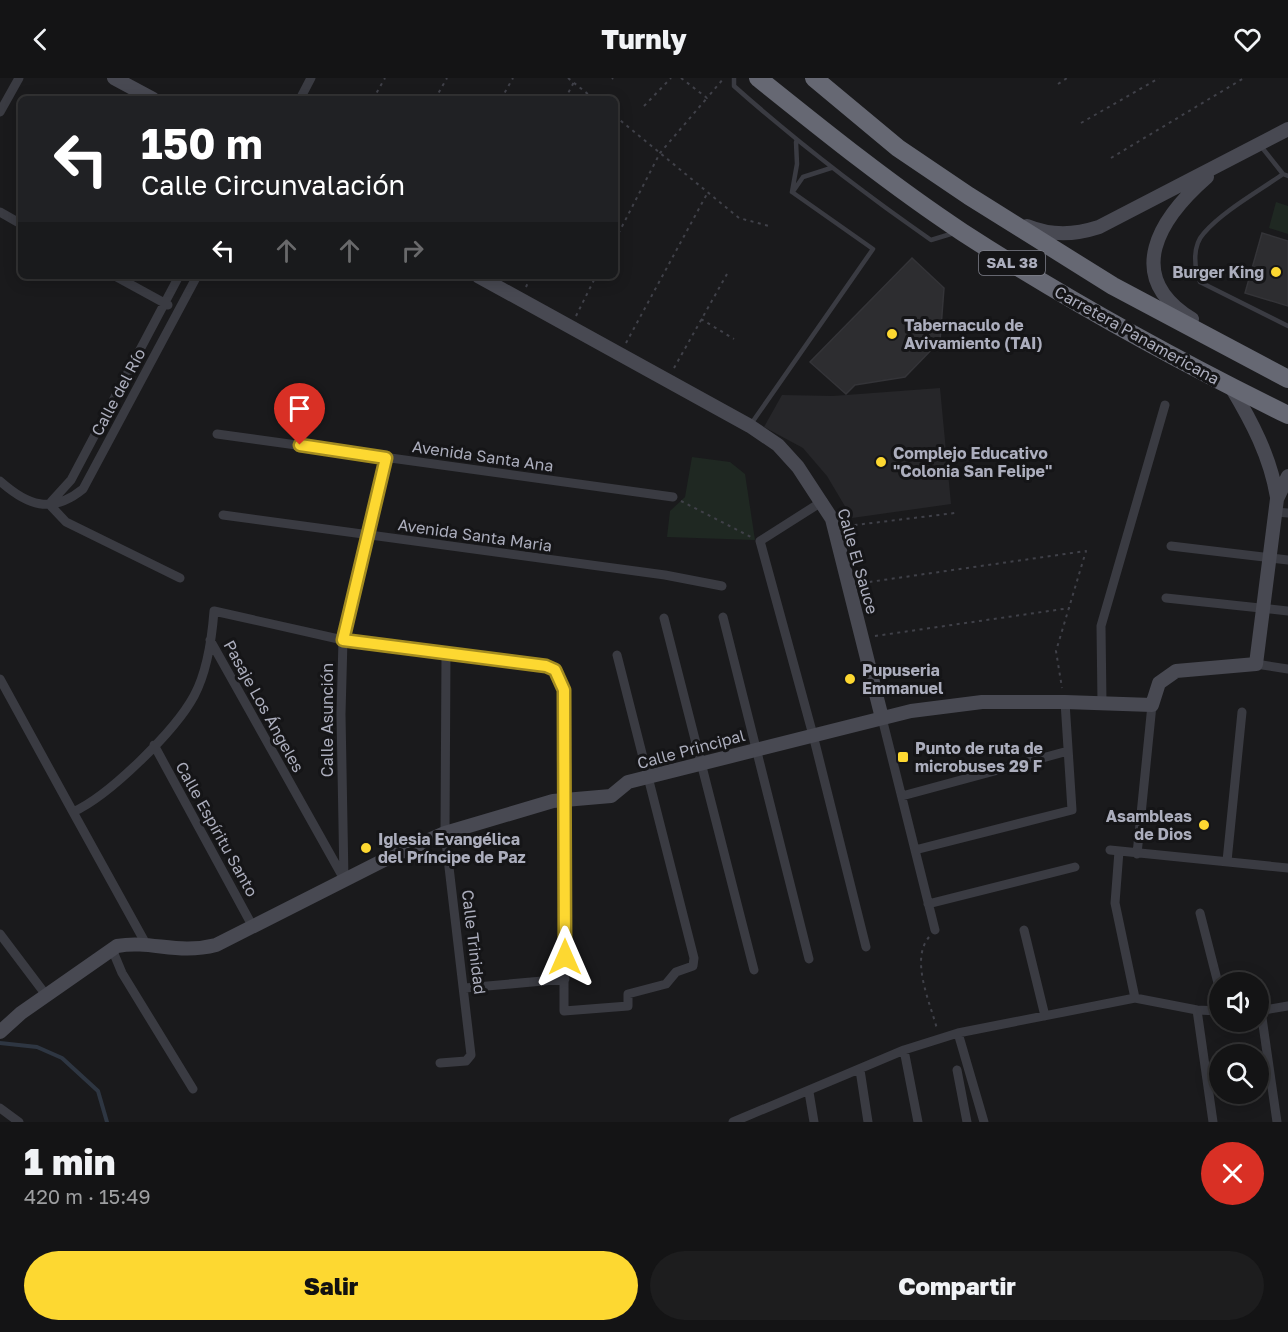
<!DOCTYPE html>
<html lang="es">
<meta charset="utf-8">
<style>
:root{--surface:#141415;--page:#1d1d1e;--text:#f1f3f6;--muted:#9d9ea0;--line:#333334;--accent:#fdd831}
body{margin:0;font-family:"Golos Text",sans-serif;background:var(--page);color:var(--text);height:100vh;display:flex;flex-direction:column;font-size:22px;white-space:nowrap}
*{box-sizing:border-box;margin:0}
p{font-size:20px;color:var(--muted)}
.icon{flex:none;width:33px;height:33px;fill:none;stroke:currentColor;stroke-width:2;stroke-linecap:round;stroke-linejoin:round}
.map{position:relative;height:1044px;overflow:hidden}
.details{display:flex;flex-direction:column;background:var(--surface);flex:1}
.details>*{flex:none}
.guide{position:absolute;left:18px;top:18px;width:600px;height:183px;border-radius:9px;box-shadow:0 3px 15px #0003,0 0 0 2px var(--line);background:#202124;color:#fff;overflow:hidden}
.tools{position:absolute;left:1209px;top:894px;display:grid;gap:12px}
.tools a{display:grid;place-items:center;width:60px;height:60px;border-radius:50%;background:var(--surface);box-shadow:0 3px 15px #0003,0 0 0 2px var(--line);font-size:30px}
.pin{position:absolute;display:grid;place-items:center;width:51px;height:51px;color:#fff;margin:-62px -26px;border-radius:50% 50% 50% 0;rotate:-45deg;box-shadow:0 0 6px #0007}
.pin .icon{rotate:45deg}
.me{position:absolute;width:66px;margin:-33px;rotate:0deg;stroke-linejoin:round;filter:drop-shadow(0 0 4px #0008)}
.turn{display:flex;align-items:center;gap:21px;height:126px;padding:0 24px;font-size:27px}
.turn .icon{width:78px;height:78px;stroke-width:2.5}
.turn b{display:block;font-size:42px;line-height:51px}
.lanes{display:flex;align-items:center;height:57px;padding:0 24px;background:#0003;justify-content:center;gap:30px;direction:ltr}
.lanes .off{opacity:.35}
.round{display:grid;place-items:center;flex:none;width:63px;height:63px;border-radius:32px;background:var(--page)}
.overview{display:flex;align-items:center;justify-content:space-between;height:102px;padding:0 24px}
h1{font-size:36px;font-weight:800;line-height:45px}
.action{display:flex;gap:12px;margin-top:auto;padding:12px 24px}
.action a{flex:1;height:69px;border-radius:36px;background:var(--accent);color:#111;font-size:24px;font-weight:800;line-height:69px;text-align:center}
.action a+a{background:var(--page);color:var(--text)}
header{display:flex;justify-content:space-between;align-items:center;height:78px;padding:0 24px;background:var(--surface);font-size:27px;font-weight:800}
.map>svg:first-child{display:block}
.built{fill:#262629}
.green{fill:#1f2822}
.lines{fill:none;stroke-linecap:round;stroke-linejoin:round}
.stream{stroke:#2e3642;stroke-width:4}
.building{fill:#2d2d30;stroke:#343438;stroke-width:1.5}
.path{stroke:#404149;stroke-width:2;stroke-dasharray:3 4.5;stroke-linecap:butt}
.lane{stroke:#3a3b42;stroke-width:4.5}
.street{stroke:#3a3b42;stroke-width:9}
.secondary{stroke:#484952;stroke-width:14}
.highway{stroke:#666873;stroke-width:18}
.route-casing{stroke:#a48c20;stroke-width:15}
.route{stroke:#fdd831;stroke-width:10}
.poi-dot{fill:#fdd831;stroke:#151517;stroke-width:2}
.labels{text-anchor:middle;stroke-width:6;stroke-linejoin:round;paint-order:stroke}
.shield{fill:#151517;stroke:#7f808b;stroke-width:1.5}
.shield-label{font-size:15px;font-weight:bold;fill:#acaebd}
.poi-label{font-size:16px;font-weight:bold;fill:#acaebd;stroke:#151517;text-anchor:start}
.street-label{font-size:16px;fill:#acaebd;stroke:#151517}
</style>
<header><svg class="icon" aria-label="back" viewBox="0 0 24 24"><path d="M15 5l-7 7 7 7"/></svg>Turnly<svg class="icon" aria-label="heart" viewBox="0 0 24 24"><path d="M12 20l-8-8c-3-5 5-10 8-4 3-6 11-1 8 4z"/></svg></header>
<div class="map">
<svg width="1288" height="1044" viewBox="0 0 1288 1044">
<rect width="100%" height="100%" fill="#1a1a1c"/>
<path class="built" d="M940,310L951,426L852,440L827,398L803,370L764,349L782,317L833,318Z"/>
<path class="green" d="M1276,124L1288,128V156L1269,150Z
M692,379L730,384L745,396L755,462L667,459L670,433L685,419Z"/>
<g class="lines">
<path class="stream" d="M0,965L37,969L62,980L98,1013L107,1044"/>
</g>
<path class="building" d="M1262,155L1288,163V228L1245,215Z
M912,180L944,210L940,263L905,299L855,307L846,316L810,284Z"/>
<g class="lines">
<path class="path" d="M568,0L594,21
M681,0L707,20L724,0
M612,1L613,0
M1058,6L1067,0
M373,21L385,0
M435,21L447,0
M501,21L513,0
M565,21L574,4
M644,28L671,0
M615,38L739,140L769,148
M1081,45L1159,0
M1111,80L1244,0
M615,162L660,75L707,20
M526,209L531,198
M576,238L596,198
M701,241L734,261
M626,265L708,114
M674,290L727,196
M681,423L751,459
M847,448L955,435
M862,505L1086,473L1056,573L1062,610
M875,558L1070,530
M929,859C910,882 930,924 937,951"/>
<path class="lane" d="M734,0V8C797,64 862,114 931,162L954,155
M1260,67L1283,96L1288,98
M1283,96C1259,113 1223,133 1204,155C1192,168 1194,189 1200,204L1288,248
M794,112L803,99L831,90
M792,114L797,86L796,64
M751,346L873,171L792,114"/>
<path class="street" d="M300,21L311,0
M0,34L19,0
M0,134L21,146
M115,198L168,227
M217,356L673,419
M0,403C27,427 51,437 83,411L197,198
M823,423L760,463L813,657L866,869
M51,424L71,402L179,198
M49,426L66,444L180,500
M1276,434L1288,435
M223,437L665,497L722,508
M1171,468L1288,482
M1166,520L1288,533
M723,539L809,881
M664,540L754,892
M210,562L344,801
M1256,586L1288,591
M0,601L73,734
M1102,625L1101,548L1165,327
M882,640L935,852
M154,667L253,849
M902,718L1068,673
M915,772L1072,732L1065,624
M1110,772L1288,790
M1119,773L1115,825L1135,920
M1137,776L1152,627
M1227,783L1242,634
M344,802L341,636L343,562L386,380
M928,826L1075,789
M1200,835L1220,913
M1024,852L1045,938
M0,856L46,917
M146,866L73,734C109,718 175,653 194,618C207,594 212,559 214,533L343,562L546,588L555,592L564,612V933L628,928V916L666,906L676,894L693,888L694,880L617,577
M112,871L122,895L193,1011
M465,910L565,901
M1197,932L1213,1044
M1258,933L1288,928
M1261,933L1277,1044
M958,955L984,1044
M904,972L918,1044
M440,985L466,983L471,977L445,755L446,575
M860,992L868,1044
M957,992L967,1044
M809,1014L814,1044
M0,1030L19,1044
M733,1044L904,972L958,955L1135,920L1197,932L1220,933"/>
<path class="secondary" d="M114,0L153,21
M1027,148C1052,158 1074,157 1099,149L1288,51
M478,198L750,348L778,367L798,389L832,441L882,640
M1192,241C1122,198 1160,140 1207,99
M1231,309C1252,344 1270,378 1277,419
M0,954L21,935L117,868C152,862 177,877 216,867L390,779L445,755L553,723L611,718L628,704L911,633L982,624H1065L1152,627L1159,605L1176,593L1256,586L1277,421L1288,398"/>
<path class="highway" d="M758,0C824,53 891,107 962,154C1067,222 1176,282 1288,337
M814,0L898,70L969,118L1113,208L1288,301"/>
</g>
<g class="lines">
<defs>
<path id="route" d="M300,367L386,380L343,562L546,588L555,592L564,612L565,879"/>
</defs>
<use href="#route" class="route-casing"/>
<use href="#route" class="route"/>
</g>
<g class="poi-dot">
<circle cx="1276" cy="194" r="6"/>
<circle cx="892" cy="256" r="6"/>
<circle cx="881" cy="384" r="6"/>
<circle cx="850" cy="601" r="6"/>
<rect x="897" y="673" width="12" height="12" rx="3"/>
<circle cx="1204" cy="747" r="6"/>
<circle cx="366" cy="770" r="6"/>
</g>
<g class="labels">
<rect class="shield" x="979" y="173" width="66" height="24" rx="4.5"/>
<g class="shield-label">
<text x="1012" y="190">SAL 38</text>
</g>
<g class="poi-label">
<text x="1264" y="200" text-anchor="end">Burger King</text>
<text x="904" y="253">Tabernaculo de<tspan x="904" dy="18">Avivamiento (TAI)</tspan></text>
<text x="893" y="381">Complejo Educativo<tspan x="893" dy="18">"Colonia San Felipe"</tspan></text>
<text x="862" y="598">Pupuseria<tspan x="862" dy="18">Emmanuel</tspan></text>
<text x="915" y="676">Punto de ruta de<tspan x="915" dy="18">microbuses 29 F</tspan></text>
<text x="1192" y="744" text-anchor="end">Asambleas<tspan x="1192" dy="18">de Dios</tspan></text>
<text x="378" y="767">Iglesia Evangélica<tspan x="378" dy="18">del Príncipe de Paz</tspan></text>
</g>
<g class="street-label">
<text transform="translate(1137 257) rotate(29)" y="6">Carretera Panamericana</text>
<text transform="translate(118 314) rotate(-62)" y="6">Calle del Río</text>
<text transform="translate(483 378) rotate(8)" y="6">Avenida Santa Ana</text>
<text transform="translate(475 457) rotate(8)" y="6">Avenida Santa Maria</text>
<text transform="translate(858 483) rotate(74)" y="6">Calle El Sauce</text>
<text transform="translate(264 628) rotate(61)" y="6">Pasaje Los Ángeles</text>
<text transform="translate(327 642) rotate(-90)" y="6">Calle Asunción</text>
<text transform="translate(691 671) rotate(-15)" y="6">Calle Principal</text>
<text transform="translate(217 751) rotate(61)" y="6">Calle Espíritu Santo</text>
<text transform="translate(474 864) rotate(83)" y="6">Calle Trinidad</text>
</g>
</g>
</svg>
<div class="tools">
<a><svg class="icon" aria-label="sound" viewBox="0 0 24 24"><path d="M4 9h4l5-4v14l-5-4H4zM17 9q2 3 0 6"/></svg></a>
<a><svg class="icon" aria-label="search" viewBox="0 0 24 24"><circle cx="10" cy="10" r="6"/><path d="M15 15l6 6"/></svg></a>
</div>
<div class="pin" style="left:300px;top:367px;background:#d93025"><svg class="icon" aria-label="arrive" viewBox="0 0 24 24"><path d="M6 21V4h12l-3 4 3 4H6"/></svg></div>
<svg class="me" style="left:565px;top:879px" viewBox="-20 -20 40 40"><path d="M0-17L14 15 0 8-14 15z" fill="#fdd831" stroke="#fff" stroke-width="4"/></svg>
<div class="guide">
<div class="turn"><svg class="icon" aria-label="left" viewBox="0 0 24 24"><path d="M17 20v-9H6M10 6l-5 5 5 5"/></svg><div><b>150 m</b>Calle Circunvalación</div></div>
<div class="lanes"><svg class="icon" aria-label="left" viewBox="0 0 24 24"><path d="M17 20v-9H6M10 6l-5 5 5 5"/></svg><svg class="icon off" aria-label="ahead" viewBox="0 0 24 24"><path d="M12 20V5M6 11l6-6 6 6"/></svg><svg class="icon off" aria-label="ahead" viewBox="0 0 24 24"><path d="M12 20V5M6 11l6-6 6 6"/></svg><svg class="icon off" aria-label="right" viewBox="0 0 24 24"><path d="M7 20v-9h11M14 6l5 5-5 5"/></svg></div>
</div>
</div>
<section class="details">
<div class="overview"><div><h1>1 min</h1><p>420 m · 15:49</p></div><a class="round" style="background:#d93025;color:#fff"><svg class="icon" aria-label="close" viewBox="0 0 24 24"><path d="M6 6l12 12M18 6L6 18"/></svg></a></div>
<div class="action"><a>Salir</a><a>Compartir</a></div>
</section>
